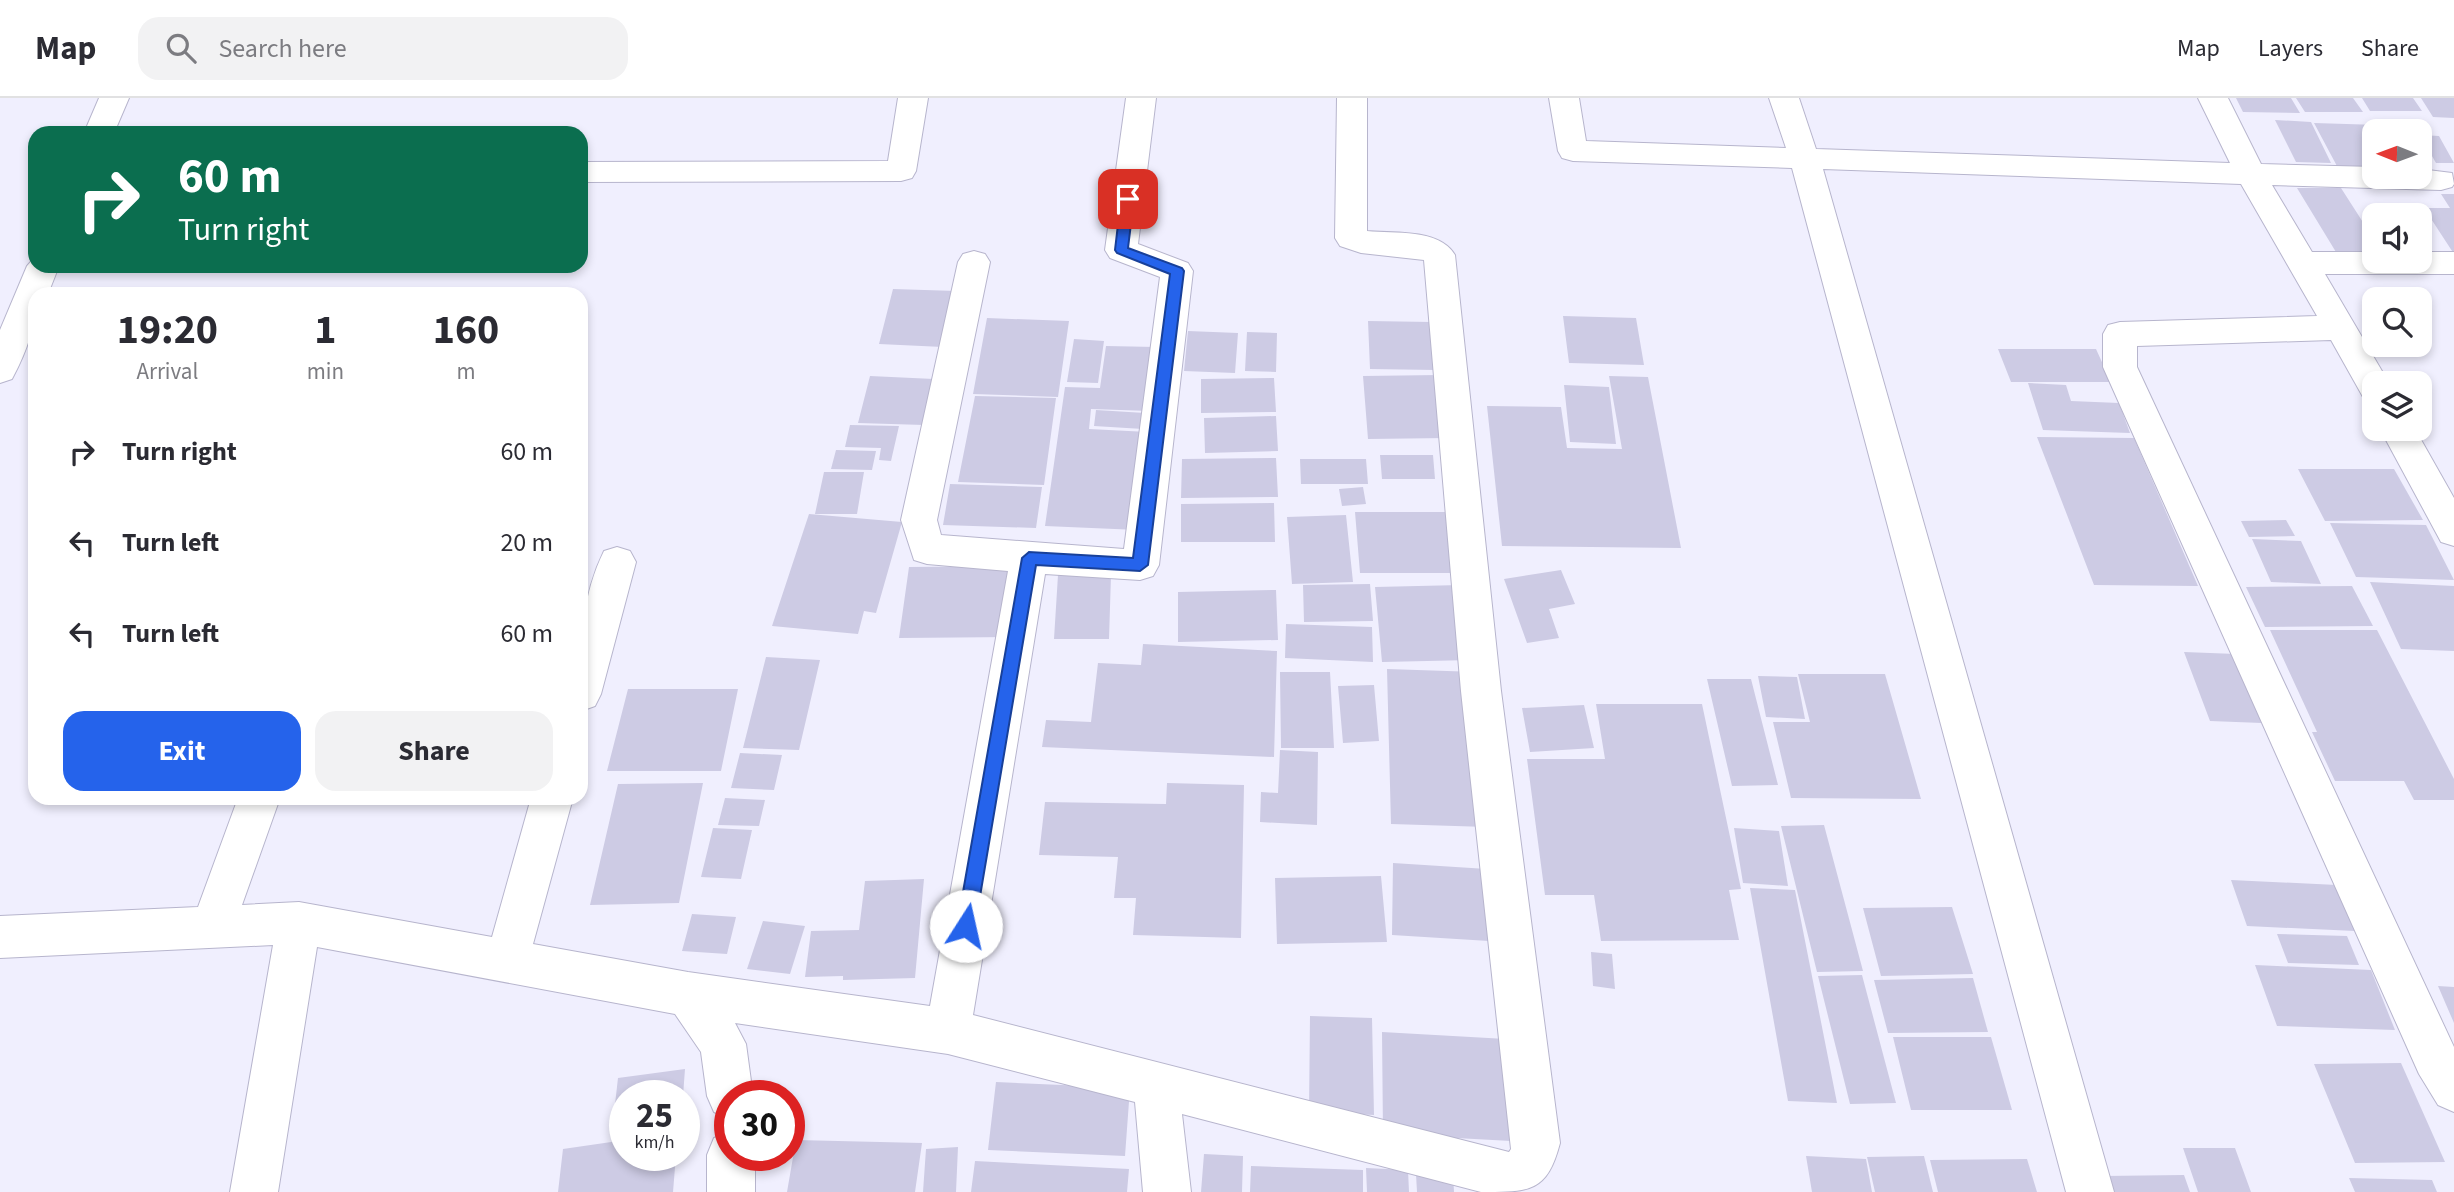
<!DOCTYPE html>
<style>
:root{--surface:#fff;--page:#f2f2f3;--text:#2b2b33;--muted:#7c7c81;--line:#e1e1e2;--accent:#2563eb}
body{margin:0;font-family:"Source Sans 3",sans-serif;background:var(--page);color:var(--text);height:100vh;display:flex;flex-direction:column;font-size:26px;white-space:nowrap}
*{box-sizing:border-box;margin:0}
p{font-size:23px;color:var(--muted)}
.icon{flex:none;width:38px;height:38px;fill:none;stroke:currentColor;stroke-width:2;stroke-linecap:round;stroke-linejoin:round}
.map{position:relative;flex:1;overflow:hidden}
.details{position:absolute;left:28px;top:189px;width:560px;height:518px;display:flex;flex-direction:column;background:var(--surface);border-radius:21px;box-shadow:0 4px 10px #0003}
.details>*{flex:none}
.top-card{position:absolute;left:28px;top:28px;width:560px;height:147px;border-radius:21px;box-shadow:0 4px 10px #0003;background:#0b6e4f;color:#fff;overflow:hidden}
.needle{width:46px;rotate:271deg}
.controls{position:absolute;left:2362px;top:21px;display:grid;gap:14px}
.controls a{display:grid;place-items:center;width:70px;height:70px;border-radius:14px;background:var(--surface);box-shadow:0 4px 10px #0003;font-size:35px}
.speed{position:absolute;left:609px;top:982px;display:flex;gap:14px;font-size:35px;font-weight:700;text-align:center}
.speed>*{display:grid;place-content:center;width:91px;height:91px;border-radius:50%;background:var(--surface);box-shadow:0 4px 10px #0003;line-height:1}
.speed small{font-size:18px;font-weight:400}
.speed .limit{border:10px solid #d22;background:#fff;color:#111}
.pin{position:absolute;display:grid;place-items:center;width:60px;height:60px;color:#fff;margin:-30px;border-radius:14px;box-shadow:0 4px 10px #0006}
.me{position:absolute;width:77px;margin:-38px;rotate:10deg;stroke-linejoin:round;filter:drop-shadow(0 0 5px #0008)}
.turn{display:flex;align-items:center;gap:24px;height:147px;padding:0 35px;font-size:32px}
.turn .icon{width:91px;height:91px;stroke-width:2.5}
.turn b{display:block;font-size:49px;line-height:60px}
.eta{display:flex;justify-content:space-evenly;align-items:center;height:119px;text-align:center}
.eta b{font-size:42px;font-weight:700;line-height:49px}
.cta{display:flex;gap:14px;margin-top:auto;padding:14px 35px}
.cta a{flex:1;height:80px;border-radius:21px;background:var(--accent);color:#fff;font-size:28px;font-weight:700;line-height:80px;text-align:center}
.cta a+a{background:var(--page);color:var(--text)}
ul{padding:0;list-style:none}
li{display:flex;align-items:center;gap:21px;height:91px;padding:0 35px}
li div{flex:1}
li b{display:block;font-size:26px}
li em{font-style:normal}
header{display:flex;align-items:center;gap:42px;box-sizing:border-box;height:98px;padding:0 35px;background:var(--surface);border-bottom:2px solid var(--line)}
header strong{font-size:33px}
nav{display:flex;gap:38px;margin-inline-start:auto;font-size:24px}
.search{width:490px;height:63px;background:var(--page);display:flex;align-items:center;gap:18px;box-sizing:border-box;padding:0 24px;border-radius:21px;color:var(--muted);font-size:26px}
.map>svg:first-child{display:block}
.building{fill:#cdcbe4}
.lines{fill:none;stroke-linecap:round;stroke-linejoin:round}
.minor-casing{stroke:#b7b5cd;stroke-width:2}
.minor{fill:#fff;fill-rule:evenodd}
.route{fill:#2563eb;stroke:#184099;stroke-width:2}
</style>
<header>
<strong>Map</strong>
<div class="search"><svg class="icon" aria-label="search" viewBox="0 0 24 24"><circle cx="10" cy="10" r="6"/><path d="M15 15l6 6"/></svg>Search here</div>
<nav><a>Map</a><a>Layers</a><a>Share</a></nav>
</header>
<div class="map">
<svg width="2454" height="1094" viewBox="0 0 2454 1094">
<rect width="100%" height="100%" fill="#f0effe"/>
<path class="building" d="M2236,0H2291L2300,15L2243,14Z
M2296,0H2353L2363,14H2305Z
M2362,0H2413L2422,13H2370Z
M2421,0H2454V20L2433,19Z
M2275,22L2311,24L2331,65L2296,64Z
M2314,25L2379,27L2382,33H2375V71L2338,70Z
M2420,37L2439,38L2454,65H2436Z
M2297,90H2341L2375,143V159H2339Z
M2441,96H2454V156L2424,110H2450Z
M893,191L956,193L943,249L879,246Z
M1563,218L1636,220L1644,267L1569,265Z
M987,220L1069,223L1058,299L973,296Z
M1368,223L1432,224L1436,272L1370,271Z
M1188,233L1238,235L1235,275L1184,273Z
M1247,234L1277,235L1276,274L1245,273Z
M1074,241L1104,243L1098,285L1067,284Z
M1106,248L1156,249L1150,313L1091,311L1089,331L1148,334L1138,432L1045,428L1065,289L1100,290Z
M1998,251H2096L2111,284H2011Z
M1439,277L1447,340L1368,341L1363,278Z
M870,278L934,281L924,327L858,325Z
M1609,278L1648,279L1681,450L1502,448L1487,308L1561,309L1567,350L1622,351Z
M1274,280L1276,314L1201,315V281Z
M2028,285L2066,287L2071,303L2119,305L2130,335L2043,332Z
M1564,287L1609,289L1616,346L1570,344Z
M975,298L1056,300L1044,387L958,384Z
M1096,312L1145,315L1143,331L1094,328Z
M1276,318L1278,353L1205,355L1204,320Z
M850,327L899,328L891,363L879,362L881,350L845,349Z
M2037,339L2134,340L2198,488L2094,487Z
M836,352L876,353L872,372L831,371Z
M1380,357H1433L1435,381H1382Z
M1276,360L1278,399L1181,400L1182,361Z
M1300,361H1366L1368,386H1301Z
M2298,371H2394L2423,422L2325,423Z
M824,374H864L857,416H815Z
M950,386L1042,389L1036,430L943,427Z
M1363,389L1366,406L1342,408L1339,391Z
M1274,405L1275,444H1181V406Z
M1355,414H1453L1460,475H1360Z
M809,416L902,424L876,515L864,513L858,536L772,528Z
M1346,417L1353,484L1292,486L1287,419Z
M2286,422L2295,438L2249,439L2241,423Z
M2330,425L2426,427L2454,482L2356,479Z
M2252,441L2301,443L2321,486L2271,484Z
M1018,468L1012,539L899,540L909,469Z
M1561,472L1575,506L1549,511L1559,540L1527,545L1504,481Z
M1058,477H1111L1109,541H1054Z
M2370,484L2454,488V553L2401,551Z
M1370,486L1373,523L1304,524L1303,487Z
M1461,487L1472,562L1382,564L1375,489Z
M2352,488L2373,528L2265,529L2246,489Z
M1276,492L1278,542L1178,544V494Z
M1286,526L1372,529L1373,564L1285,560Z
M2270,532H2377L2454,681V702H2414L2404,683H2335L2312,634H2317Z
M1143,546L1277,553L1274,659L1042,649L1046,622L1091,624L1098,565L1141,567Z
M2184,554L2236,556L2262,625L2210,623Z
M766,559L820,562L799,652L743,650Z
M1387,571L1477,574L1487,729L1391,726Z
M1280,574H1330L1334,650H1281Z
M1798,576H1885L1921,701L1791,700L1773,624H1810Z
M1758,578L1797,579L1805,621L1766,619Z
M1707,581H1751L1778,687L1732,688Z
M1374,587L1379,643L1343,645L1338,588Z
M628,591H738L721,673H607Z
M1596,606H1702L1741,791L1729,792L1739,842L1601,843L1594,797H1545L1527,661H1605Z
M1584,607L1594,650L1530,654L1522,610Z
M1280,652L1318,654L1317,727L1260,724L1261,694L1278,695Z
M740,655L782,657L774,692L731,690Z
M703,685L679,805L590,807L618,686Z
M1167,685L1244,687L1241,840L1133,837L1136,800H1114L1118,759L1039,757L1045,704L1166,706Z
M725,700L765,702L759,728L718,727Z
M1824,727L1863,873L1817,874L1781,728Z
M713,730L752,732L741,781L701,779Z
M1734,730L1779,733L1788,788L1743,785Z
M1393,765L1487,771L1489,843L1392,837Z
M1381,778L1387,844L1277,846L1275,780Z
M924,781L915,880L843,882V878L805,879L811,833L859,832L865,783Z
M2231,782L2337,787L2355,833L2247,828Z
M1750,790L1795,792L1837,1005L1788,1003Z
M1952,809L1973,876L1881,878L1863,810Z
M692,816L736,819L727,856L682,853Z
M763,823L805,828L790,876L747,871Z
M2277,836L2347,838L2359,867L2288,865Z
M1591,854L1612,856L1615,891L1593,888Z
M2255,867L2371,872L2395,932L2277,928Z
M1862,877L1896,1005L1850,1006L1818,878Z
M1973,880L1988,934L1888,935L1874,882Z
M2438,888L2454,889V925Z
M1310,918L1372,920L1374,1017L1309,1014Z
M1382,934L1506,941L1511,1043L1383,1036Z
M1893,939H1991L2012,1012H1911Z
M2401,965L2445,1064L2355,1065L2314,966Z
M685,971L683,998H625V1040L611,1041L618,980Z
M996,984L1130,990L1125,1058L988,1052Z
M625,1042V1057H676L673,1094H558L563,1051Z
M796,1042L922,1045L915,1094H787Z
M958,1049L956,1094H923L926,1051Z
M2183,1050H2235L2251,1094H2198Z
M1204,1056L1243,1058L1242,1094H1201Z
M1806,1058L1866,1061L1872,1094H1812Z
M1924,1058L1933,1094H1875L1867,1059Z
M2027,1061L2037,1094H1938L1930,1062Z
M975,1063L1129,1071L1127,1094H971Z
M1251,1068L1363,1072V1094H1250Z
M1366,1070L1408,1072L1409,1094H1367Z
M1416,1076H1453L1454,1094H1417Z
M2184,1077L2190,1094H2109L2104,1078Z
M2349,1080L2432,1082L2437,1094H2355Z"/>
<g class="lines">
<defs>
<path id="minor" d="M99,0H129L114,35H84Z
M898,0H928L916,73L912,80L901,83L581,84V64L888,63Z
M1126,0H1156L1138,146L1188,165L1193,173L1159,467L1153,478L1140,482L1045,476L973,917L1509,1054L1511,1051L1461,593L1424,162L1361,155L1340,148L1335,140L1337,0H1367V133C1394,136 1439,130 1455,157L1501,593L1560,1045C1547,1094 1531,1094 1481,1094L1182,1016L1191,1094H1143L1135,1004L948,956L735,925L746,946L753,998H730V1021L714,1014L707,998L701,954L675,916L317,849L278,1094H230L273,847L0,860V818L198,809L238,700H280L242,807L299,804L492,839L531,700H573L533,846L688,874L930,908L1008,473L927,466L914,462L901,422L958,164L963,156L974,153L985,156L990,164L937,422L941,437L1124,451L1160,179L1110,160L1105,152Z
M1549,0H1579L1586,43L1786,50L1769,0H1799L1816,51L2230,65L2198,0H2228L2261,66L2375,69V79H2420V71L2452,75L2454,86L2452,89L2441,92L2272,87L2312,154H2375V163H2420V154H2454V176H2325L2389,285H2375V303L2363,299L2331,242L2137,248V269L2454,949V1014L2438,1007L2419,976L2103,269V236L2108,227L2120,224L2317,218L2241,86L1823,71L2114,1094H2066L1792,70L1573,63L1562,60L1558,53Z
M35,159V168H59L48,196H35C35,230 28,251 12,281L0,285V232L27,168Z
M2380,331H2415L2454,400V448L2441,444Z
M617,449L630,453L636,464L601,596L595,608L581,613C581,557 578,506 604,453Z
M730,1034V1057H755V1094H707V1057L714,1040Z"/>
</defs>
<use href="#minor" class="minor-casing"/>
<use href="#minor" class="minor"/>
</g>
<path class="route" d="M1128,97L1134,101L1128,150L1182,170L1184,173L1148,467L1140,473L1036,467L975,828L972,834L966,836L959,834L957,828L1022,460L1029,454L1133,460L1170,176L1117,155L1115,152L1121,101Z"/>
</svg>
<div class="controls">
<a><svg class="needle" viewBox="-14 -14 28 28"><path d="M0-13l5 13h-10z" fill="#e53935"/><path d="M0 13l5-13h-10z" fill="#7c7c81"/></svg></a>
<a><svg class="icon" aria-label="sound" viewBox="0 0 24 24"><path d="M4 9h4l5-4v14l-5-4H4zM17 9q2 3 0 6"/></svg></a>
<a><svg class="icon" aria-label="search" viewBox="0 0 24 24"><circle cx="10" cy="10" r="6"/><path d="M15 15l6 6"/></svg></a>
<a><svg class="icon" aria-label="layers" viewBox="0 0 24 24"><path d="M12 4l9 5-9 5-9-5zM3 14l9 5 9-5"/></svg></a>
</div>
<div class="speed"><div>25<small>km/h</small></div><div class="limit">30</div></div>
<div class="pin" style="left:1128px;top:101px;background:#d93025"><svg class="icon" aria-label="arrive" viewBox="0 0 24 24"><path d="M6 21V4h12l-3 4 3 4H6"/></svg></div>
<svg class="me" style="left:966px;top:828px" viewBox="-20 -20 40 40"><circle r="19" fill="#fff"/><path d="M0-13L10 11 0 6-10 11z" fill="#2563eb"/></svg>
<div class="top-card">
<div class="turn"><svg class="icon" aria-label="right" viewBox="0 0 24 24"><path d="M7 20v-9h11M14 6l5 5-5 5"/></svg><div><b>60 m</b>Turn right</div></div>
</div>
<section class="details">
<div class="eta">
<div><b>19:20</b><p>Arrival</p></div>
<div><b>1</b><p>min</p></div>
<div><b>160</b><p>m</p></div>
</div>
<ul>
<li><svg class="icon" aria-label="right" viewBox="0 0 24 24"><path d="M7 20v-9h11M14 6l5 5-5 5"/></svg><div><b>Turn right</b></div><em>60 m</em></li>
<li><svg class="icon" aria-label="left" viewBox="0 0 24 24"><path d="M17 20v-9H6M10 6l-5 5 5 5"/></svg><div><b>Turn left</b></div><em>20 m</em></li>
<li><svg class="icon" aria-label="left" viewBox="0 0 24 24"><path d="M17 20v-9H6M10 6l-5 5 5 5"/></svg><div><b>Turn left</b></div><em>60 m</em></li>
</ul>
<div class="cta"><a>Exit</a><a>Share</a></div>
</section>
</div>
